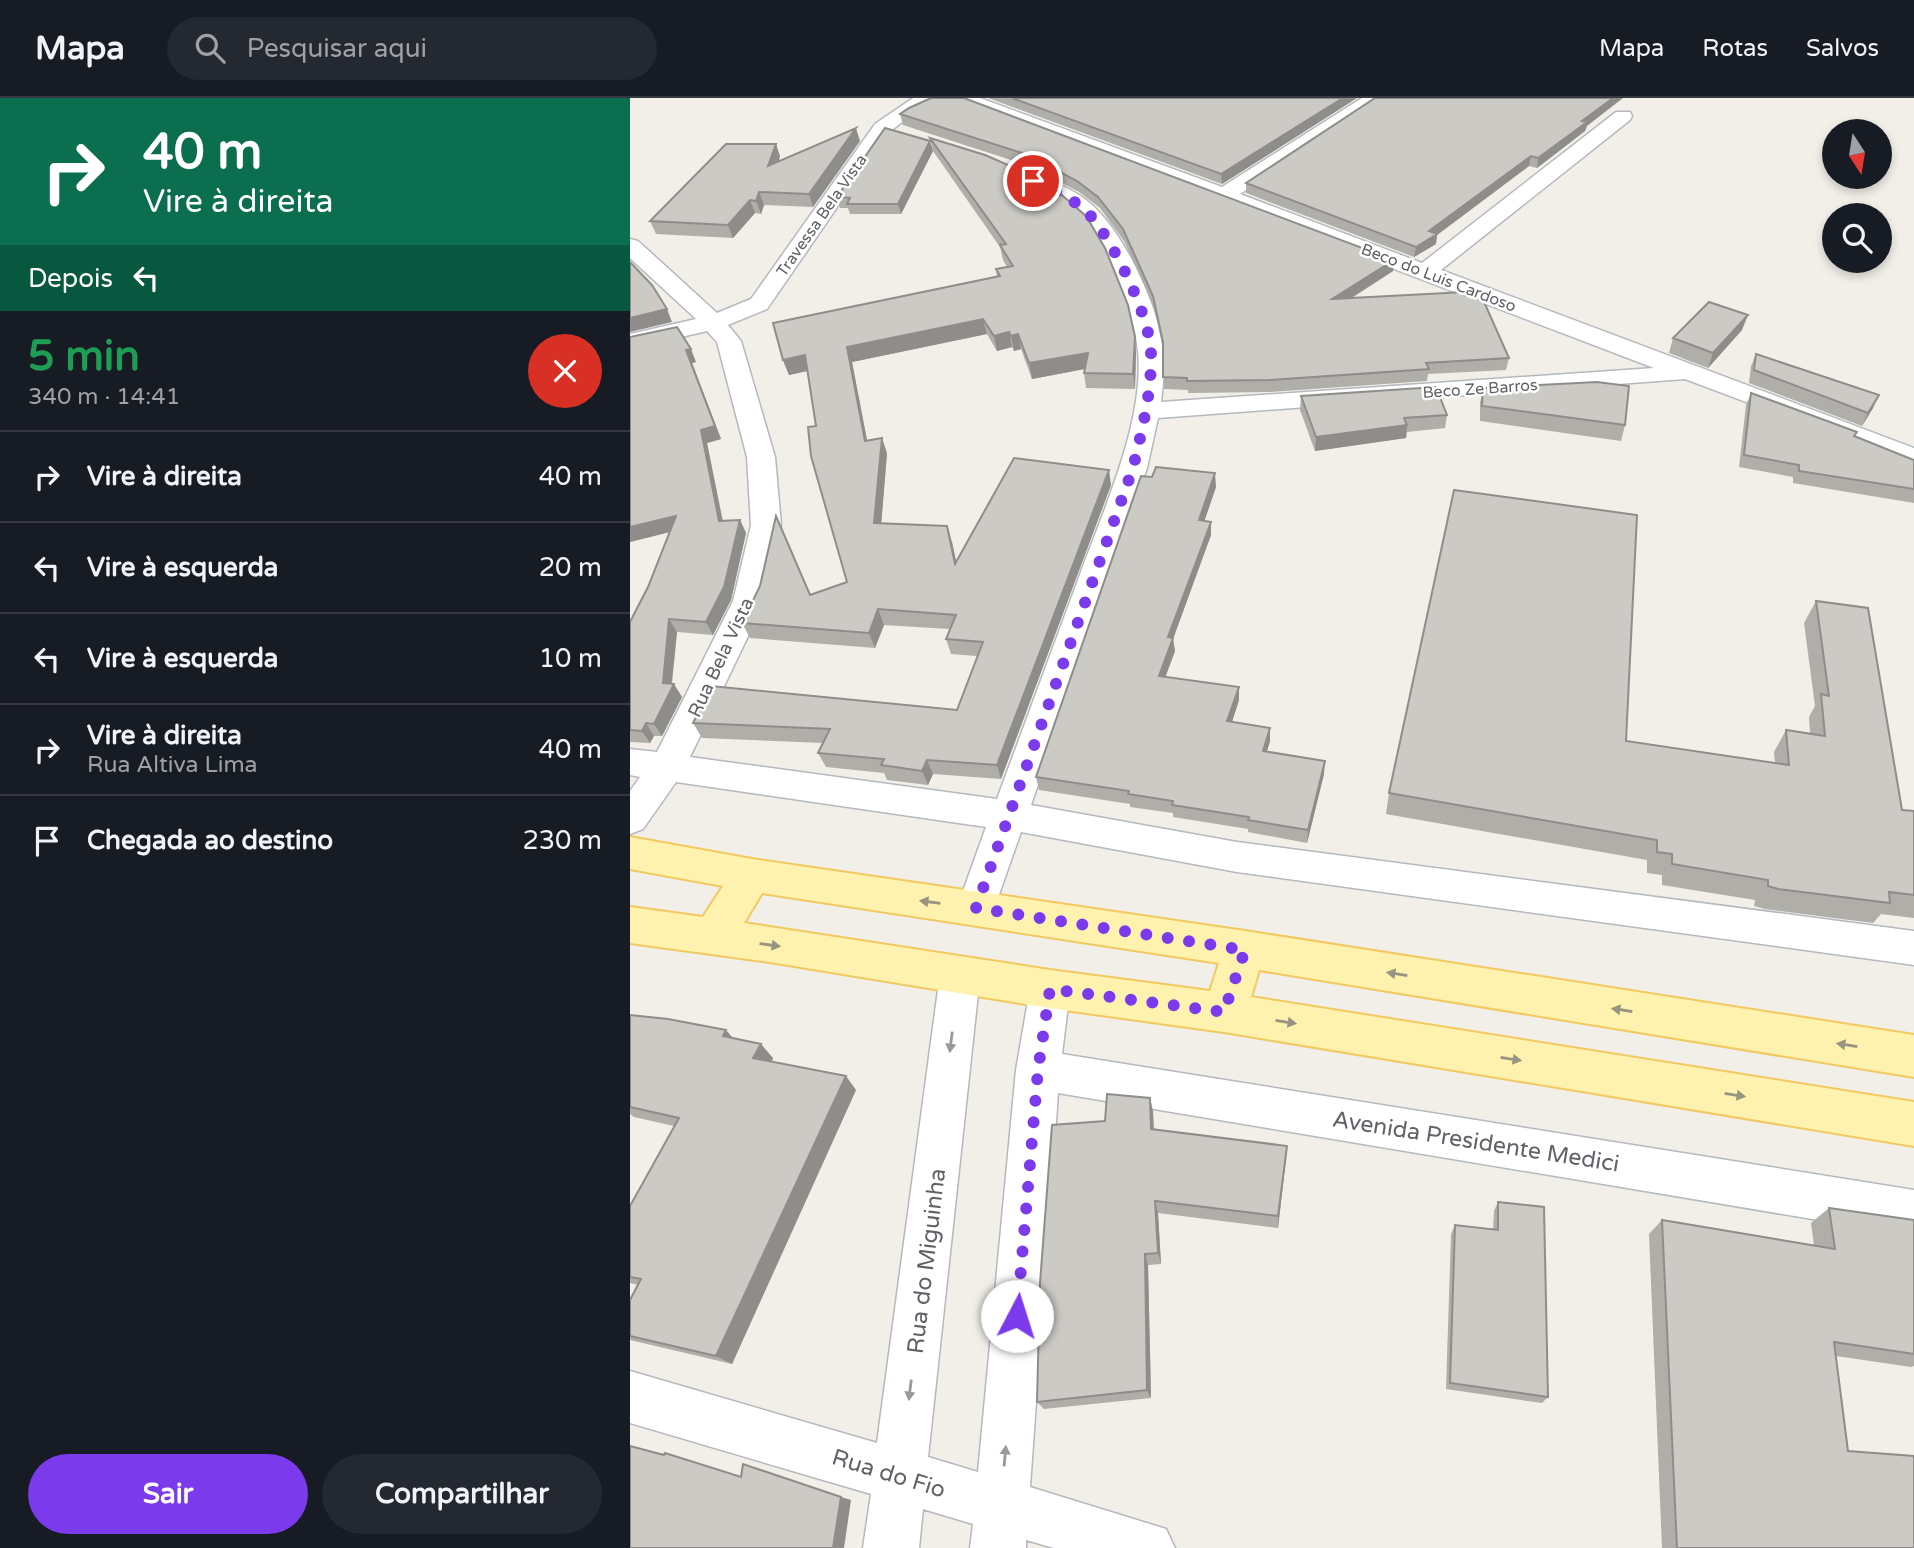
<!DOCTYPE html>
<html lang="pt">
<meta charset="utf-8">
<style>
:root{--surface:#171b24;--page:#242831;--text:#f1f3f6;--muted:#9ea1a6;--line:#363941;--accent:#7c3aed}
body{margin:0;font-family:"Varela Round",sans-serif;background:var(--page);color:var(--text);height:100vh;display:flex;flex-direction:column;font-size:26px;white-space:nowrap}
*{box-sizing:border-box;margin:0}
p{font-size:23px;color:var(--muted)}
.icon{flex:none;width:38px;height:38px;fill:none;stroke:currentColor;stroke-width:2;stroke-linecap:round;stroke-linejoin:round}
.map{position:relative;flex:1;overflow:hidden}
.details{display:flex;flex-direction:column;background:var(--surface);width:630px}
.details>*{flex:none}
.hud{background:#0b6e4f;color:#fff;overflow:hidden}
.needle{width:46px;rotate:168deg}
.buttons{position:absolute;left:1192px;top:21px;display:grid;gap:14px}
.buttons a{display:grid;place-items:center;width:70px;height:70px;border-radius:50%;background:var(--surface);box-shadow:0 4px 10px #0003;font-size:35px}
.pin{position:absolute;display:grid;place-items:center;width:60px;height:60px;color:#fff;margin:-30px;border:4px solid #fff;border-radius:50%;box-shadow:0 2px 7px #0007}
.me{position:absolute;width:77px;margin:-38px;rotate:5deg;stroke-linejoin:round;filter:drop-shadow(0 0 5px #0008)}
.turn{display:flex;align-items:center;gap:24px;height:147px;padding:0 28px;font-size:32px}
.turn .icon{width:91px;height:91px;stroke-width:2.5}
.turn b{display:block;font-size:49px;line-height:60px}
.then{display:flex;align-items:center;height:66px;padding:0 28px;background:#0003;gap:14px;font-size:26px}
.round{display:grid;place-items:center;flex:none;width:74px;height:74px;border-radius:37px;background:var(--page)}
.head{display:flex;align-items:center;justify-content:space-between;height:119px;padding:0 28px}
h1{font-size:42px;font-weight:800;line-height:52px;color:#1e9e55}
.cta{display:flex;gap:14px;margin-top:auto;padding:14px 28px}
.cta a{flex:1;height:80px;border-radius:42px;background:var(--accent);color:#fff;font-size:28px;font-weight:800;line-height:80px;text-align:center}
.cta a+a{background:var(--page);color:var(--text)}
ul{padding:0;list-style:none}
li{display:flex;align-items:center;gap:21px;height:91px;padding:0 28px;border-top:2px solid var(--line)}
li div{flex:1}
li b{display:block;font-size:26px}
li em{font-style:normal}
header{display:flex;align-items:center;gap:42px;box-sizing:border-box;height:98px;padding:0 35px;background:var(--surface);border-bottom:2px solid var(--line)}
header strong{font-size:33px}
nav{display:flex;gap:38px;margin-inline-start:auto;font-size:24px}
.search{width:490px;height:63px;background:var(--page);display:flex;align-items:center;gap:18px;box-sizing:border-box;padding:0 24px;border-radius:38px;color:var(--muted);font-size:26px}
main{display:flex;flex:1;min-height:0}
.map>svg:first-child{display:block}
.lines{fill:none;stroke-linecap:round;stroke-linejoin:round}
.minor-casing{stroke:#b5b8bc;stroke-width:3}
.primary-casing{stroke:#f2c960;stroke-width:4}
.minor{fill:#fff;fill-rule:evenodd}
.primary{fill:#fff2af;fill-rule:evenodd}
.wall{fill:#afaea9}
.shaded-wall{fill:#8f8d8a}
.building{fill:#cccac5;stroke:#8f8d8a;stroke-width:2}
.oneway{fill:#979581}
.oneway2{fill:#979a9d}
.route{stroke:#7c3aed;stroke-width:12;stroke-dasharray:0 21.6}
.labels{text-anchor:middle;stroke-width:5;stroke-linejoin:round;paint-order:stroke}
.far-street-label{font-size:16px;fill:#5f6368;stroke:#fff}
.street-label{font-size:19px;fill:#5f6368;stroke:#fff}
.near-street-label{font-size:23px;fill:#5f6368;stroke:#fff}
</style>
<header>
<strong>Mapa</strong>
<div class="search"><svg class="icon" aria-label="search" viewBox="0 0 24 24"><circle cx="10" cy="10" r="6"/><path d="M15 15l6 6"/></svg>Pesquisar aqui</div>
<nav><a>Mapa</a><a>Rotas</a><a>Salvos</a></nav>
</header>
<main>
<section class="details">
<div class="hud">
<div class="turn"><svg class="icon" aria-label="right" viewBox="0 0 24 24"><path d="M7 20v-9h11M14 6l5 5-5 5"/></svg><div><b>40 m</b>Vire à direita</div></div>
<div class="then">Depois<svg class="icon" aria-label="left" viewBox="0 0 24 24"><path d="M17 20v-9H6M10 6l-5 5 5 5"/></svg></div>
</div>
<div class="head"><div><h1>5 min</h1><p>340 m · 14:41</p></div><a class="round" style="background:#d93025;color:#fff"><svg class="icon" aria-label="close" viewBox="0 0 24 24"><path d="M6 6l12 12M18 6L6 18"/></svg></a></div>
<ul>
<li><svg class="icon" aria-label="right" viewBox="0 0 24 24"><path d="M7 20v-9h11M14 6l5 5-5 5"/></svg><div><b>Vire à direita</b></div><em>40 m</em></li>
<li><svg class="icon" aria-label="left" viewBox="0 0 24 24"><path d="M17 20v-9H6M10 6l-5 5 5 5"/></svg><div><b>Vire à esquerda</b></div><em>20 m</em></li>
<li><svg class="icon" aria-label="left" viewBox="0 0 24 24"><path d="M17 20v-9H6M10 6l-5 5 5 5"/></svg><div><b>Vire à esquerda</b></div><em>10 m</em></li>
<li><svg class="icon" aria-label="right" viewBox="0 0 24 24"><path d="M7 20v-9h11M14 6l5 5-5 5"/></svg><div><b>Vire à direita</b><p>Rua Altiva Lima</p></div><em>40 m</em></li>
<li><svg class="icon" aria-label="arrive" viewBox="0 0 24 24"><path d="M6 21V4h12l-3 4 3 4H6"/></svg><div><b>Chegada ao destino</b></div><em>230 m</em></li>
</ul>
<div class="cta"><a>Sair</a><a>Compartilhar</a></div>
</section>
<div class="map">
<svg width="1284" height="1450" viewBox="0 0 1284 1450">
<rect width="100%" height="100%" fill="#f1efe8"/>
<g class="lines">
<defs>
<path id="minor" d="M283,0H304L259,34L137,211L98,227L111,243L145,359L151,427L135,503L60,659L367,701C394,628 421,555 448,482C472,415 515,324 508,253C506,230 498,208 489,187C463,123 441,107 380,79L377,75L380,71C394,67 408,76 420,82C435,89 450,96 462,107C495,137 527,206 533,250C535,268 533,287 531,304L1024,270L326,4L324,0H350L592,89L732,0H754L610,96L792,165L986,14H1000L1002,18L1000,22L811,172L1284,350V367L1055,281L528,320L517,370L401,707L607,744L1284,833V867L607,774L391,734L360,822L346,826L332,822L327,810L356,729L46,684L13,731L0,736V693L10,679L0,677V651L27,654L103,503L121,427L117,359L87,244L77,233L0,251V236L66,221L0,160V141L8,143L87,215L121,201L245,26Z
M330,859L344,864L350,877L298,1359L348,1374L386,972L400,891L406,878L420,873L434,878L440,891L432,956L1284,1092V1138L428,995L400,1389L536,1431L545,1450H424L396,1442V1450H340L343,1426L293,1411L289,1450H233L241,1396L0,1325V1273L247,1345L310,877L316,864Z"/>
<path id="primary" d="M0,739L122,761L615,833L1284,937V979L629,872L621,899L1284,1004V1048L594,934L420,910L146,865L0,845V809L73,819L93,788L0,771ZM132,795L589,865L580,893L420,872L114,825Z"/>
</defs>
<use href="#minor" class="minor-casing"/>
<use href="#primary" class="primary-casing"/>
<use href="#minor" class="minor"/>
<use href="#primary" class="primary"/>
</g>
<path class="wall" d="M358,0H727L592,86Z
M270,16L764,162L763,173L722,200L836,198L879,260L876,272L798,276L797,283L639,294L558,295V292L534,291L533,251L524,209L494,143L470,110L449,94L400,68L273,27Z
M957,28L955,33L907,70L899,68L807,137L806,146L784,159L616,95V85Z
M300,40L506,254L505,291L456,290L454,275V271L402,281L391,251L384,253L382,249L367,253L357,236L222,264L237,342L257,355L251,426L322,444L326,464L481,387L371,681L303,676L298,687L257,682L254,675L196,669L188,655L193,645L72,640L63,625L327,612L347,558L321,556L316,541L320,531L254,527L245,550L120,540L112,525L180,497L217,484L186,328L178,273L159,277L153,262L367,179L366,171L377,169L373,162L370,149L303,53Z
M230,43L183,109L134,107L131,116L125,115L103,140L26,136L20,123L150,58L149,64Z
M303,53L271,116H220L218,110H210L207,99Z
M1112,232L1078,270L1039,255L1043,240Z
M0,239L66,264L62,265L91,341L77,345L93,423L110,422L116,435L101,502L83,537L47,534L42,586L52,599L32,638H24L20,645L0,644V524L18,489L39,434L0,444Z
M1126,256L1243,310L1232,328L1119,285L1121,268Z
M853,290L995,327L991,343L850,323V305Z
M1121,295L1284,362V405L1163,385V379L1109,369L1116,307Z
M671,298L817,317L815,330L777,334L776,340L685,353L670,312Z
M586,389L574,423L581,424V437L543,541L545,553L535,579L609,589V602L602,624L640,630V643L637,653L694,676L677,745L618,734V731L543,719V715L500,709V706L409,692L406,679Z
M1186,503L1272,712L1284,713V820L1251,816L1243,825L1135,811L1124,808L1125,802L1032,787V777L1017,775V762L756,716L759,695L996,643L1145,665L1144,654L1156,632L1180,636L1179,619L1185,608L1174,525Z
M0,917L103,940L143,960L142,964L226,992L102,1266L0,1242V1202L8,1187L0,1185V1108L44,1028L4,1019L0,1016Z
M520,1000L523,1014L524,1031L656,1060L648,1130L528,1115L531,1166L518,1167L521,1300L414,1311L407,1304L475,1023Z
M868,1104L918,1299L912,1305L816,1291L821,1136L825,1127L863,1132L864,1113Z
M1199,1110L1284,1122V1268L1281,1269L1206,1258L1218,1353L1284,1450H1032L1019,1136L1032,1122L1184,1147L1181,1125Z"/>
<path class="shaded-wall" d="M713,0H727L592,86L591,76Z
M983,0H993L957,28L955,33L907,70L908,60L952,23Z
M226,30L230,43L183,109L179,96Z
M300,43L303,53L271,116L268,106Z
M146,46L150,58L143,81L138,68Z
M901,58L899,68L807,137L806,146L784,159L786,149L799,133Z
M129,94L134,107L131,116L126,103Z
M120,102L125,115L103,140L98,127Z
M764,162L763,173L702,212V201Z
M37,211L42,224L0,234V220Z
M1118,217L1112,232L1078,270L1083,255Z
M353,221L357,236L222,264L240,358L235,343L217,249Z
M379,234L382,249L367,253L364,238Z
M388,236L391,251L384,253L381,238Z
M505,239L506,254L505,291L503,276Z
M61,251L66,264L62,265L91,341L77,345L95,436L89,423L56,252Z
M458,255L460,270L402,281L399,265Z
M175,257L181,272L159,277L153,262Z
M1249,297L1243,310L1232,328L1238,315Z
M777,327L776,340L685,353L686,339Z
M252,340L257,355L250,441L244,425Z
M479,372L481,387L371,681L367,667Z
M585,375L586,389L570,436L569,422Z
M46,418L52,431L0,444V429Z
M110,422L116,435L101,502L83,537L76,524Z
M581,424V437L543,541L545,553L531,591L529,578L538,539Z
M317,428L322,444L330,481L325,466Z
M248,511L254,527L245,550L239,535Z
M39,521L47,534L41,591L44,586L52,599L32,638L24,626L33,585Z
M609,589V602L598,636L597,623Z
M16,625L24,638L20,645L12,633Z
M640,630V643L633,666V653Z
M297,662L303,676L298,687L292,673Z
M695,663L694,676L677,745L678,732Z
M96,932L109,947L93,938Z
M131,946L143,960L136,975L123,960Z
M216,978L226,992L102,1266L86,1258Z
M520,1000L523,1014L524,1044L521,1031Z
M657,1048L656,1060L648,1130V1118Z
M525,1103L528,1115L531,1166L528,1155Z
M515,1156L518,1167L521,1300L517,1292Z
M211,1399L221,1402L214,1450H203Z"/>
<path class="building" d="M301,0H334L764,162L702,201L835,194L836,198L851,197L879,260L796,265L799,271L639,282L557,283V280L533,279V244L523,198L493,131L468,99L447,83L398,57L270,16L279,10Z
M382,0H713L591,76Z
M745,0H983L952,23L957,24L908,60L901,58L799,133L807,136L786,149L616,85Z
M226,30L179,96L129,94L126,103L120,102L98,127L20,123L96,46H146L138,68Z
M255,30L300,43L268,106H217L220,100L207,99Z
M300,40L355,57L403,78L426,92L456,118L475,150L498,207L505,239L503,276L454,275L458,255L399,265L388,236L381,238L379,234L364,238L353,221L217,249L235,343L252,340L244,425L317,428L325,466L384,360L479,372L367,667L297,662L292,673L251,667L254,661L188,655L200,631L63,625L81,588L327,612L353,544L316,541L326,517L248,511L239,535L112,525L130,488L146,418L180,497L217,484L181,358L178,329L186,328L175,257L153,262L143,225L370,178L366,171L383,168L370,147L376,146Z
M0,164L22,187L37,211L0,220Z
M1079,204L1118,217L1083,255L1043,240Z
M47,229L61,251L56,252L85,328L71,332L89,423L110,422L94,489L76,524L39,521L33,585L44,586L24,626L16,625L12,633L0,632V524L18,489L46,418L0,429V239Z
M1126,256L1249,297L1238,315L1124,272Z
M967,284L999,288L995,327L852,308L853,290Z
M806,289L817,317L774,320L777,327L686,339L671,298Z
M1121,295L1227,334L1224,338L1284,362V391L1169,373V367L1114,357Z
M526,369L585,375L569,422L581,424L538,539L543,540L529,578L609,589L597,623L640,630L633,653L695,663L678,732L618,722L619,719L542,707L543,703L498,696L499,693L406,679L511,378L522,379Z
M824,392L1007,417L996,643L1159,667L1156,632L1195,638L1191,596L1199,598L1186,503L1238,510L1272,712L1284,713V797L1259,794L1260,805L1148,791L1138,788V782L1042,766V756L1027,754V742L759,695Z
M0,917L38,921L96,932L93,938L131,946L123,960L216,978L86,1258L0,1238V1202L11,1181L0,1179V1108L49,1020L0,1009Z
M477,996L520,1000L521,1031L657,1048L648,1118L525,1103L528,1155L515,1156L517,1292L407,1304L410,1185L422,1027L475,1023Z
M868,1104L914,1109L918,1299L820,1285L825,1127L868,1132Z
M1199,1110L1284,1122V1256L1204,1244L1218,1353L1284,1358V1450H1047L1032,1122L1205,1151Z
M0,1348L34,1357L35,1355L111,1379L113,1366L211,1399L203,1450H0Z"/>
<defs><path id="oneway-solid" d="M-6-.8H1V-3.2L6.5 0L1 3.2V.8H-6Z" transform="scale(1.75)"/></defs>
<g class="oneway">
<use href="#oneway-solid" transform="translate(300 804) rotate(-172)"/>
<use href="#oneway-solid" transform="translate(140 847) rotate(8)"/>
<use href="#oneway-solid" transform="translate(767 876) rotate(-171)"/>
<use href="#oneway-solid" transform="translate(992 912) rotate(-171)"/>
<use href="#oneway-solid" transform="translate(656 924) rotate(9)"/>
<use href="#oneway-solid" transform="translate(1217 947) rotate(-171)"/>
<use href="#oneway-solid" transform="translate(881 961) rotate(9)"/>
<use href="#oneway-solid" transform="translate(1105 997) rotate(9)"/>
</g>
<g class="oneway2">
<use href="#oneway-solid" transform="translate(321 944) rotate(97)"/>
<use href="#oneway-solid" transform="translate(280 1292) rotate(97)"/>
<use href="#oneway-solid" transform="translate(375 1358) rotate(-85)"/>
</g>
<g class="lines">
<path class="route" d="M387,1218L408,972L420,891L594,914L615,852L346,810L503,370C512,332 522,294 521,255C520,218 483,142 458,115C444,101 422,91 403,83"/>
</g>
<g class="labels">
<g class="far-street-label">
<text transform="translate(191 117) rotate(-55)" y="6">Travessa Bela Vista</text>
<text transform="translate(809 179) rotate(21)" y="6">Beco do Luis Cardoso</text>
<text transform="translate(850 290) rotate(-4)" y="6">Beco Ze Barros</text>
</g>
<g class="street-label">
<text transform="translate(90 559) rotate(-65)" y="7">Rua Bela Vista</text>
</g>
<g class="near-street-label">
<text transform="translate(846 1043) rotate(9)" y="8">Avenida Presidente Medici</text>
<text transform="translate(296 1163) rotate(-83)" y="8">Rua do Miguinha</text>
<text transform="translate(259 1375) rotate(17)" y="8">Rua do Fio</text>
</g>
</g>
</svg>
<div class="buttons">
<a><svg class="needle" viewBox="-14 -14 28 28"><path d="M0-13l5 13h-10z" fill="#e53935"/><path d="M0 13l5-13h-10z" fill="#9ea1a6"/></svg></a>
<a><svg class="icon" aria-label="search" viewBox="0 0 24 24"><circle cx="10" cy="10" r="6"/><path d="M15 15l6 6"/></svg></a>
</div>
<div class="pin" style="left:403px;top:83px;background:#d93025"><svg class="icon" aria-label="arrive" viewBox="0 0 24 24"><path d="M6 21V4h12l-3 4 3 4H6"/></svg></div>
<svg class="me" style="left:387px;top:1218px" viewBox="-20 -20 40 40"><circle r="19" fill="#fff"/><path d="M0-13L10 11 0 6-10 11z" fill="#7c3aed"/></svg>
</div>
</main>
